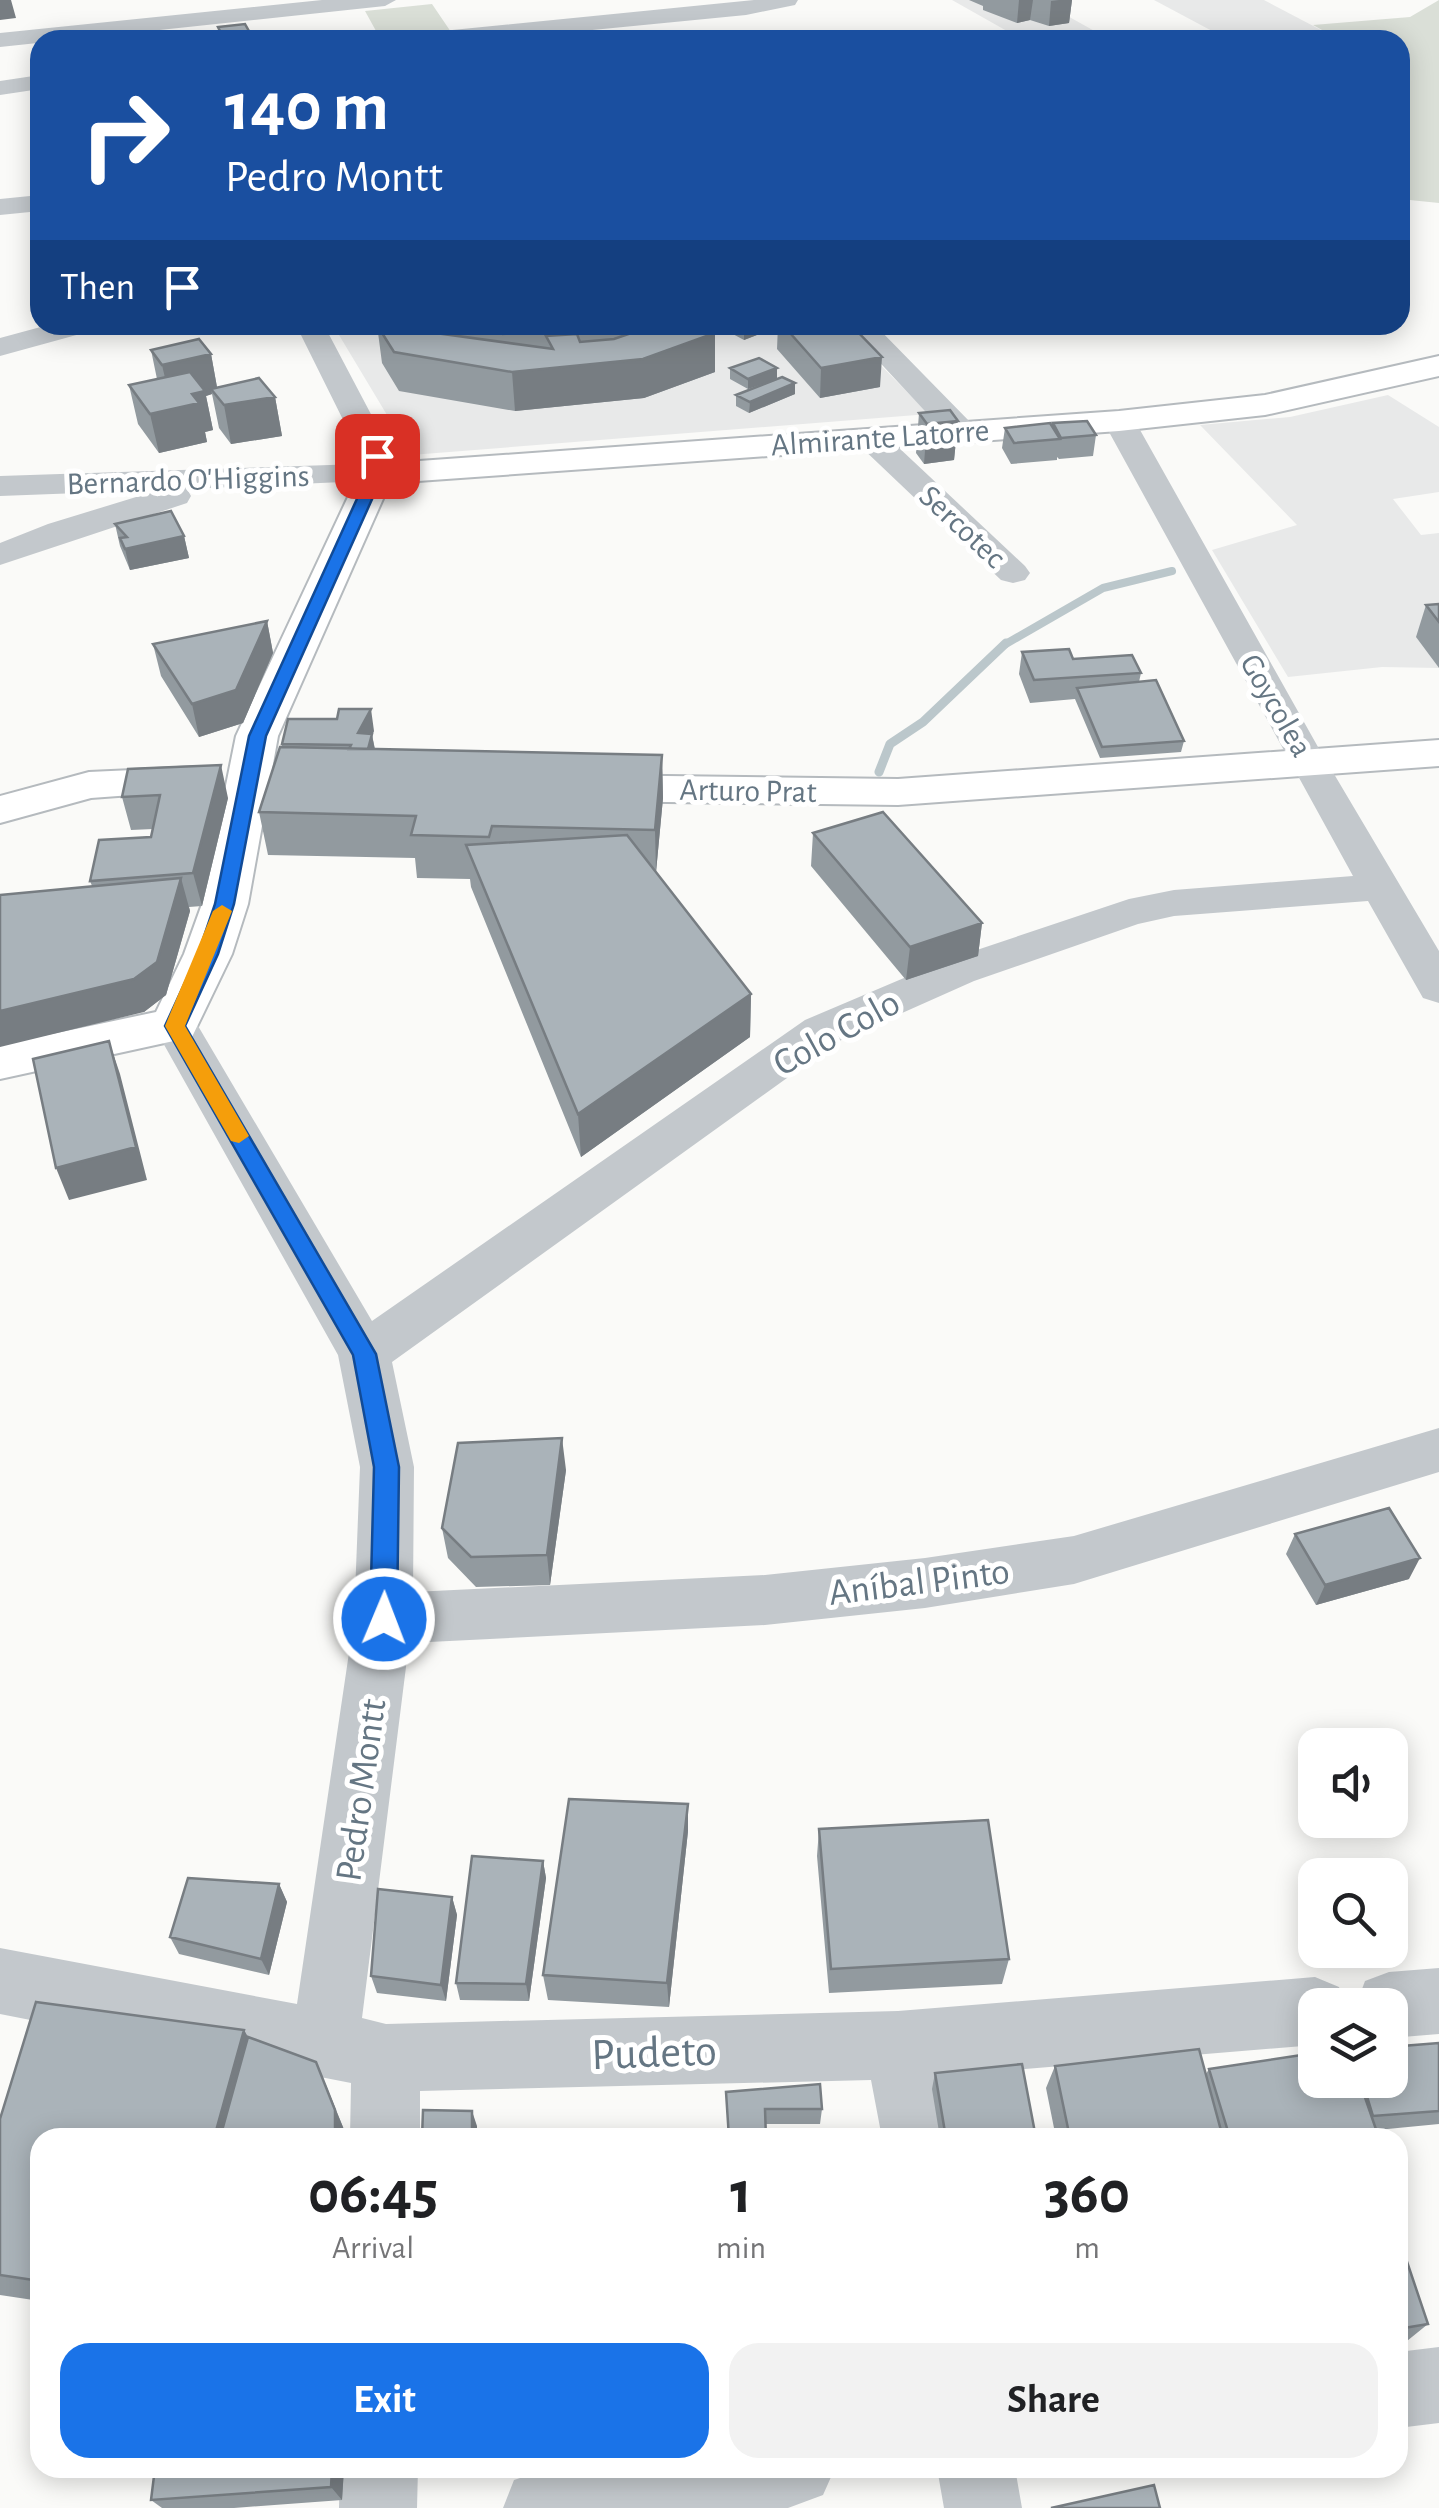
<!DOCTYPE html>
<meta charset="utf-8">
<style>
:root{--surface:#fff;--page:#f2f2f2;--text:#202124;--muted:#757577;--accent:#1a73e8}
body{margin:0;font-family:"Alegreya Sans",sans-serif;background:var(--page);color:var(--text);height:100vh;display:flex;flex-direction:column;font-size:38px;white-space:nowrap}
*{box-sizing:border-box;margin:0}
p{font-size:32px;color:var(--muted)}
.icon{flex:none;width:55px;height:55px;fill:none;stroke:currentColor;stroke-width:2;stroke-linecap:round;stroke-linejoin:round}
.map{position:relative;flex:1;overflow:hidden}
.panel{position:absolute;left:30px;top:2128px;width:1378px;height:350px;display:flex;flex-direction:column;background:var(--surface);border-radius:30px;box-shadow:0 5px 25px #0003}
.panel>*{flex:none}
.top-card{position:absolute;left:30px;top:30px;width:1380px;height:305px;border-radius:30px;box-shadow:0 5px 25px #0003;background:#1a4fa0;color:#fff;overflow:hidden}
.tools{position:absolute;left:1298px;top:1728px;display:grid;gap:20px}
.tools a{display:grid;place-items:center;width:110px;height:110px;border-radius:20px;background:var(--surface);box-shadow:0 5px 25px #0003;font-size:50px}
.pin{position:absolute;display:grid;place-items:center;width:85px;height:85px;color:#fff;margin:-42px;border-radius:20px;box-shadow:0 5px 15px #0006}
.me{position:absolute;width:110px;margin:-55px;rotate:1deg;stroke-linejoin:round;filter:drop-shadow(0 0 8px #0008)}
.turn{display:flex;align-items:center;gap:35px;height:210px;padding:0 30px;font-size:45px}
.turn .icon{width:130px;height:130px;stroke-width:2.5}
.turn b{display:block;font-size:70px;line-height:85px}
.then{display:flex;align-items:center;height:95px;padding:0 30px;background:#0003;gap:20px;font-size:38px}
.eta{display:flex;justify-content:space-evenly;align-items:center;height:170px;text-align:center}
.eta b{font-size:60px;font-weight:600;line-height:70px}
.cta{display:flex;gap:20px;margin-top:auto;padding:20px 30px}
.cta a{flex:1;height:115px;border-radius:30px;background:var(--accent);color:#fff;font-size:40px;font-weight:600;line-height:115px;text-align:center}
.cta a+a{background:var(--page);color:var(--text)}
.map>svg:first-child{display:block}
.built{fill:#e8e9e9}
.green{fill:#dadfd7}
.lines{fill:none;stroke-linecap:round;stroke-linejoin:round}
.stream-far1{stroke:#bbc7cb;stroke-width:8}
.stream{stroke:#bbc7cb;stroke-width:9}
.major-casing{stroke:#b5babe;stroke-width:4}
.minor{fill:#c3c8cc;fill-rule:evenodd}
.major{fill:#fff;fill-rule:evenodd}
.wall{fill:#929a9f}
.shaded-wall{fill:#777d82}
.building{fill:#aab3b9;stroke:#777d82;stroke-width:2.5}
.route{fill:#1a73e8;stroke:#114b97;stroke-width:2.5}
.slow{fill:#f59e0b}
.labels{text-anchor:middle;stroke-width:10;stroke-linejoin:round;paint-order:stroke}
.far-street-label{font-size:32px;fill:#657683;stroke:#fff}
.street-label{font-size:38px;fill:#657683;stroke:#fff}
.near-street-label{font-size:45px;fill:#657683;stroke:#fff}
</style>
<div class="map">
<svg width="1439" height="2508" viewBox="0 0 1439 2508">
<rect width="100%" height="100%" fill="#fafaf8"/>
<path class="built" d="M952,0H1039L1107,38L1023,40Z
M1154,0H1264L1340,40H1229Z
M333,325H841L929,414L411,455Z
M1388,395L1439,427V492L1393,499L1421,535L1439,533V635L1417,638L1439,668L1382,667L1288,677L1212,550L1297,525L1200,425L1290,417Z"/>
<path class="green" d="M1439,0V203L1400,199V40H1340L1313,25L1410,17Z
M432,4L451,32L381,40L365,11Z"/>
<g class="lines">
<path class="stream-far1" d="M1004,645L1103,588L1172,571"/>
<path class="stream" d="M879,772L890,744L923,722L1006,643"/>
<defs>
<path id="major" d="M1439,356V376L1265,415L1119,431L390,483L278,736L248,904L232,954L192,1037L0,1079V1045L156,1012L184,954L202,904L236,736L363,465L1119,411L1265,395Z
M1439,740V766L898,805L589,801L574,797L567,788L574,779L589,775L898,779Z
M198,767L213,771L220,780L213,789L91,798L0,823V796L89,772Z"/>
</defs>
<use href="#major" class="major-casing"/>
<path class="minor" d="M322,0H396L385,6L0,47V33Z
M754,0H798L795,5L746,15L490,40H411L422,33Z
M40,75V89L0,95V81Z
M40,195V211L0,215V199Z
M48,325H95L91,331L0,356V338Z
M296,325H324L393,456L392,473L387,480L187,489L191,496L187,503L0,565V543L48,524L159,490L0,496V476L360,464L361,456Z
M845,325H875L972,424L977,431L972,438H950Z
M1119,412L1130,414L1135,421L1318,747L1439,951V1003L1423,998L1368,901L1174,916L1138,924L974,981L837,1042L392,1362L414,1467L413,1592L765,1575L925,1558L1074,1536L1439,1428V1472L1074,1584L925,1608L765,1625L409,1643L362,2018L386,2024L898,2011L1315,1977L1339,1987L1346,2005H1315V2045L939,2076L952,2138H882L871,2080L420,2091V2138H350L351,2083L0,2014V1948L297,2004L354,1619L360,1467L338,1355L153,1025L159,1014L175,1010L191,1014L372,1321L805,1020L944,961L1129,899L1174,890L1353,876L1103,421L1108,414Z
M870,429L881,431L1025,566L1030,573L1025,580L1013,583L1001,580L859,445L854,438L859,431Z
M1439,1968V2034L1390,2038V2005H1356L1365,1981L1389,1972Z
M1439,2347V2423L1398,2428V2352Z
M340,2468H418L417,2508H339Z
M550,2468H835L823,2495L788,2508H503L514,2480Z
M937,2468H1015L1022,2508H944Z"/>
<use href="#major" class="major"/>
</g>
<path class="wall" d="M969,0H1072L1069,23L1049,26L1030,20L1017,23L983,10V6Z
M377,325L388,326V325H701L698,326L715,333V372L644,398L515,411L399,391L382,363Z
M716,325H767V331L744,340Z
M778,325H851L880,387L820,398L777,349Z
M151,350L211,354L217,387L275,397L282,436L231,444L219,428L212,394L206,396L213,430L205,432L207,442L159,453L138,424L129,385L157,379Z
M730,368H777V379L748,389L730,379Z
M795,383V394L749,413L736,406V395Z
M919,413L958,421L954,460L924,464L916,453Z
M1053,423L1096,435L1093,456L1059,459L1057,457V460L1011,464L1002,448L1005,428H1052Z
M115,524L184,536L189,558L130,570L120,546Z
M1439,604V668L1416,637L1426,605Z
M267,621L273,653L243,723L199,737L161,676L153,644Z
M1022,652L1073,659L1141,673L1139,682L1184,741L1181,752L1100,758L1075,699L1030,703L1019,674Z
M374,731L372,735L375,749L662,755L663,798L656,872L751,994L750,1037L581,1157L471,887L470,879L417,878L415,858L268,855L259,812L282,747V744Z
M128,769L228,798L202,906L189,907L190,911L166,995L144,1012L90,881L151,837L153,829L131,830L122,797Z
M813,833L982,923L978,956L906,980L811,866Z
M566,1470L550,1585L476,1587L448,1558L442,1528Z
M1295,1534L1409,1579L1316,1605L1286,1554Z
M819,1829L1009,1959L1002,1984L829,1993L817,1856Z
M688,1831L669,2007L548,2000L543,1975Z
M543,1861L546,1878L529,2001L460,2000L456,1983Z
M279,1884L287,1902L269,1975L179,1954L170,1937Z
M452,1897L457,1915L446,2001L377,1993L371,1976Z
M244,2030L248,2037L326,2085L345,2132L40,2138V2301L0,2295V2119Z
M1439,2043V2124L1377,2130L1379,2138H1056L1046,2088L1055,2066L1206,2074L1209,2069L1315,2080H1390Z
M935,2073L1036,2138H940L932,2089Z
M726,2092L822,2109L820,2124H765L766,2138H728Z
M1398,2235L1428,2324L1407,2341L1398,2343Z
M155,2468H344L342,2500L234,2508H162L151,2500Z"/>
<path class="shaded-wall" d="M0,0H11L16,18L0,20Z
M1019,0H1033L1030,20L1017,23Z
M1059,0H1072L1069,23L1049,26L1051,1Z
M250,33L251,40H224V39Z
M623,325H630L631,351L625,353Z
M744,325H767V331L744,340Z
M885,325H913L884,329Z
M715,333V372L644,398L515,411L512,372Z
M211,354L218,393L211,389L212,394L206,396L213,430L205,432L207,442L159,453L150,414L171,404L162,365Z
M882,357L880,387L820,398L821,368Z
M777,368V379L748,389V379Z
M795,383V394L749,413L750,402Z
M275,397L282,436L231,444L224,405Z
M958,421L954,460L924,464L927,424Z
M184,536L189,558L130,570L125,549Z
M267,621L273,653L243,723L199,737L192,704Z
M371,709L374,731L372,735L376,756L368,752L358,733Z
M662,755L663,798L656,872L655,830Z
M221,765L228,798L202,906L193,873Z
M181,878L190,911L166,995L144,1012L0,1047V1011Z
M982,923L978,956L906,980L910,947Z
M751,994L750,1037L581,1157L578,1114Z
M109,1041L120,1074L147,1180L69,1200L56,1168Z
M562,1438L566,1470L550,1585L547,1555Z
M1420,1558L1409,1579L1316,1605L1325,1585Z
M688,1804V1831L669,2007L667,1983Z
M543,1861L546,1878L529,2001L526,1984Z
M279,1884L287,1902L269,1975L261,1959Z
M452,1897L457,1915L446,2001L441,1985Z
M244,2030L260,2060L239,2138H214Z
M316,2062L345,2132V2138H335Z
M472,2111L477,2126V2138H472Z
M332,2468H344L342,2500L331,2487Z"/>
<path class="building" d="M245,24L250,33L224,39L218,27Z
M377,325L553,349L546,336L577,334L580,342L614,339L646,328L640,325H696L715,333L643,359L512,372L394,352Z
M501,325H624L503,334Z
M783,325H851L882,357L821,368Z
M199,339L211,354L162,365L151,350Z
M759,358L777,368L748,379L730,368Z
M190,372L205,391L192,394L199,403L150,414L129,385Z
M782,377L795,383L750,402L736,395Z
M259,378L275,397L224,405L211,389Z
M950,410L958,421L927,424L919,413Z
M1087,421L1096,435L1061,438L1053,423Z
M1050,423L1060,439L1014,443L1005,428Z
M171,511L184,536L125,549L120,538L127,537L115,524Z
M1439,604V622L1426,605Z
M267,621L236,690L192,704L153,644Z
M1069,649L1073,659L1132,655L1141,673L1034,680L1022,652Z
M1156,680L1184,741L1102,747L1077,688Z
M339,709H371L358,733L372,734L368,749H349L351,745L282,744L288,719H337Z
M280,747L662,755L655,830L492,826L489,837L411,835L416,816L259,812Z
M221,765L193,873L90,881L99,840L151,837L160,795L122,797L128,769Z
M883,812L982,923L910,947L813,833Z
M627,835L751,994L578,1114L466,845Z
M181,878L157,962L134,979L0,1011V895Z
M109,1041L136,1147L56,1168L33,1059Z
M562,1438L547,1555L471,1557L442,1528L458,1443Z
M1389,1508L1420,1558L1325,1585L1295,1534Z
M569,1799L688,1804L667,1983L543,1975Z
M988,1820L1009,1959L831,1969L819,1829Z
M472,1856L543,1861L526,1984L456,1983Z
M188,1878L279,1884L261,1959L170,1937Z
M378,1889L452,1897L441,1985L371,1976Z
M36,2002L244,2030L214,2138H40V2281L0,2275V2119Z
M248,2037L316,2062L335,2110V2138H220Z
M1439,2043V2111L1373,2116L1362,2080H1390V2047Z
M1199,2049L1223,2138H1070L1055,2066Z
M1315,2053V2080H1359L1379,2138H1230L1209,2069Z
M1022,2064L1036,2138H946L935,2073Z
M820,2084L822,2109H765L766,2138H729L726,2092Z
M423,2110L472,2111V2138H422Z
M1398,2189L1404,2207L1398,2208Z
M1398,2235L1428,2324L1398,2329Z
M155,2468H332L331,2487L151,2500Z
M1154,2485L1160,2508H1051Z"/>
<path class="route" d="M372,453H382L386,468L266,736L234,904L218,954L185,1026L376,1354L399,1467L397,1619L393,1627L384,1630L374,1627L370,1619L374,1467L353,1355L165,1026L198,954L215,904L249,736L371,468Z"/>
<path class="slow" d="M222,905L232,911L185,1026L249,1136L239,1143L231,1141L165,1026L213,911Z"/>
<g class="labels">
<g class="far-street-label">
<text transform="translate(880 437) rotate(-4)" y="11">Almirante Latorre</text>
<text transform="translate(188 479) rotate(-2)" y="11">Bernardo O'Higgins</text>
<text transform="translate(963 526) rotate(43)" y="11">Sercotec</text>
<text transform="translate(1277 705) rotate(60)" y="11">Goycolea</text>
<text transform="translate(748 790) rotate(1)" y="11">Arturo Prat</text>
</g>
<g class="street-label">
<text transform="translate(836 1032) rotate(-29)" y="13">Colo Colo</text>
<text transform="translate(919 1581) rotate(-7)" y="13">Aníbal Pinto</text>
<text transform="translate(360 1790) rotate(-82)" y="13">Pedro Montt</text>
</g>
<g class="near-street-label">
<text transform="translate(654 2051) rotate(-2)" y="16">Pudeto</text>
</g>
</g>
</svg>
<div class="tools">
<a><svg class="icon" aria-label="sound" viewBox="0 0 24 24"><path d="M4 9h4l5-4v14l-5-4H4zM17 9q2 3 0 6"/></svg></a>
<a><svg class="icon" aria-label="search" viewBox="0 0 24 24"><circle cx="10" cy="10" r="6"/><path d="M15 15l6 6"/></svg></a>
<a><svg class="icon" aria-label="layers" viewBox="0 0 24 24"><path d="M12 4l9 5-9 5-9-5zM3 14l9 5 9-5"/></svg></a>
</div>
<div class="pin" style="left:377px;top:456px;background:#d93025"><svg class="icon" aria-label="arrive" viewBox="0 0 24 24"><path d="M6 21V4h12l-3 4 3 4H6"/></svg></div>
<svg class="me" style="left:384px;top:1619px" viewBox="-20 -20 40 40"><circle r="17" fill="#1a73e8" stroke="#fff" stroke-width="3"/><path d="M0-11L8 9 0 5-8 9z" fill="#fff"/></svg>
<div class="top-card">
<div class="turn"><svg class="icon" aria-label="right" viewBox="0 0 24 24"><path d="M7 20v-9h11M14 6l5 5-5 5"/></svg><div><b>140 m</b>Pedro Montt</div></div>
<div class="then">Then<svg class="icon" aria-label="arrive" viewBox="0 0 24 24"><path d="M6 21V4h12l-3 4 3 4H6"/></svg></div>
</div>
<section class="panel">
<div class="eta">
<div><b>06:45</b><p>Arrival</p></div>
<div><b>1</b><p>min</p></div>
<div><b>360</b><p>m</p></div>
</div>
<div class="cta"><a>Exit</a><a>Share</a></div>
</section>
</div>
